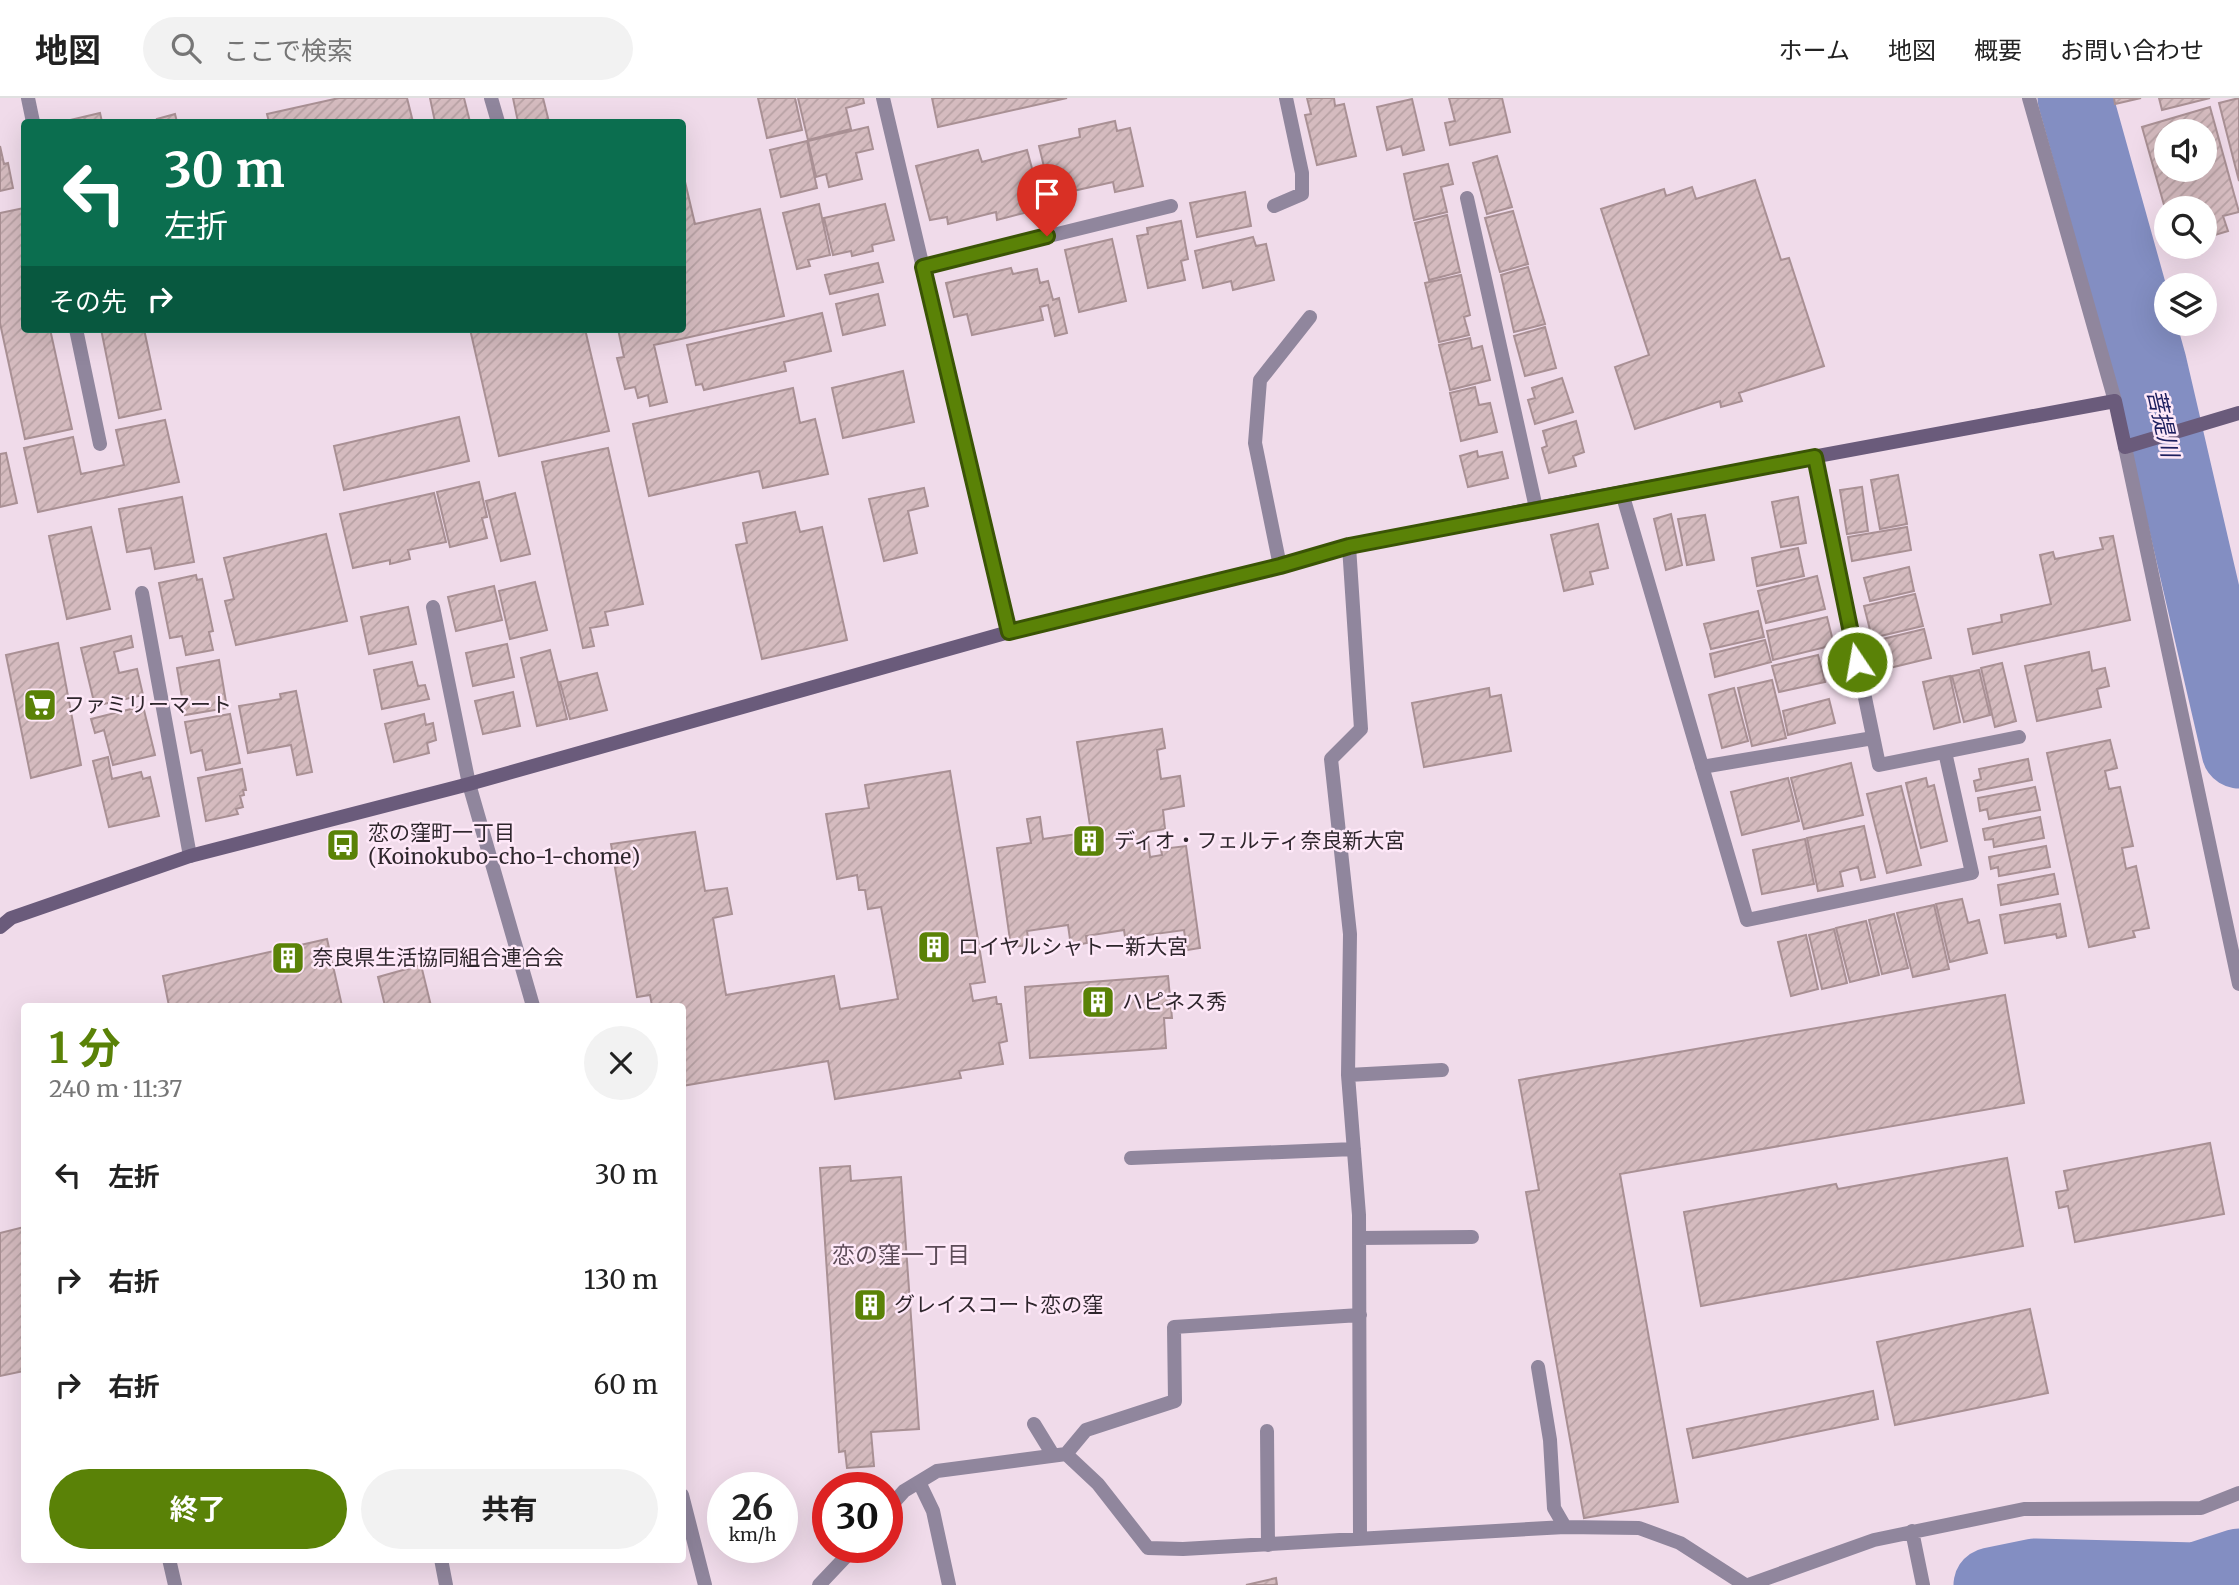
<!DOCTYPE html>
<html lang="ja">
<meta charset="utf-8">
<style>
:root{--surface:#fff;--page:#f2f2f2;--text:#222;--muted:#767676;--line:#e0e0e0;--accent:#5a8207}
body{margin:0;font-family:Merriweather,"Noto Sans JP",serif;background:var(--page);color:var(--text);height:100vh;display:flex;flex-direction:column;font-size:26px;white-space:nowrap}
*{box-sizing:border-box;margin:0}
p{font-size:23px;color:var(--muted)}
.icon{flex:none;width:38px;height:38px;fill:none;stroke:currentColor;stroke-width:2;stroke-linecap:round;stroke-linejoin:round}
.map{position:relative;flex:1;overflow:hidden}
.side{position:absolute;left:21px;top:905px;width:665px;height:560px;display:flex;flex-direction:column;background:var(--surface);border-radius:7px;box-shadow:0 7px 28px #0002}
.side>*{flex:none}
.banner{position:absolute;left:21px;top:21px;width:665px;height:214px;border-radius:7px;box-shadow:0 7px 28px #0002;background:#0b6e4f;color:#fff;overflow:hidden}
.controls{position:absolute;left:2154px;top:21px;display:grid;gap:14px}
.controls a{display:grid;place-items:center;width:63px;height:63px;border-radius:50%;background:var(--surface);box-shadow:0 7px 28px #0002;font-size:35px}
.speed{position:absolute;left:707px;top:1374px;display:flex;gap:14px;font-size:35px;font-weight:700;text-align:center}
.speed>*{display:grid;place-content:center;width:91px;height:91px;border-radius:50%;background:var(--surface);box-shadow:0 7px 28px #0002;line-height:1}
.speed small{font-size:18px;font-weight:400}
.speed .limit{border:10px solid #d22;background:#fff;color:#111}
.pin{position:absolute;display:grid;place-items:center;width:60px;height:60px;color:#fff;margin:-72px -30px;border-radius:50% 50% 50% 0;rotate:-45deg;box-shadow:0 0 7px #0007}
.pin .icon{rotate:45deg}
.me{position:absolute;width:77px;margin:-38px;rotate:348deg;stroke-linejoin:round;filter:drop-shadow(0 0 5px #0008)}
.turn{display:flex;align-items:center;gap:24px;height:147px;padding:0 28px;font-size:32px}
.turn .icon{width:91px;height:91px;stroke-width:2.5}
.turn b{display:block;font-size:49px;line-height:60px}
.then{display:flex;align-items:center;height:66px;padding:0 28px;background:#0003;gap:14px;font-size:26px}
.round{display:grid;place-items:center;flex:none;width:74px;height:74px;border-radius:37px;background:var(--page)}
.overview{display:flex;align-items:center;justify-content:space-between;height:119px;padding:0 28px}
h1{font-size:42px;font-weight:700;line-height:52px;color:var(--accent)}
.cta{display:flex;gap:14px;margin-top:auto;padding:14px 28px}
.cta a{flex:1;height:80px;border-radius:42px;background:var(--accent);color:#fff;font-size:28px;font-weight:700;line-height:80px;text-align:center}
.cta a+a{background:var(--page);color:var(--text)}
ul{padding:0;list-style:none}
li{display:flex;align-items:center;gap:21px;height:105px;padding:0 28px}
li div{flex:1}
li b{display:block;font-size:26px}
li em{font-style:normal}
header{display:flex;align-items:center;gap:42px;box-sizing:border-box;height:98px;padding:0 35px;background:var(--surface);border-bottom:2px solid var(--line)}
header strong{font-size:33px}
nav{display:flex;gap:38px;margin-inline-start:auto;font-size:24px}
.search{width:490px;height:63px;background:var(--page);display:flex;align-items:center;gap:18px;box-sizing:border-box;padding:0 24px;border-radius:38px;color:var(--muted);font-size:26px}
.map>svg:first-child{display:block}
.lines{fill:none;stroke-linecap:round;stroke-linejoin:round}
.river{stroke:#838ec2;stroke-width:75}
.building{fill:url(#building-hatch);stroke:#a99094;stroke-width:2;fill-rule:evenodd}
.lane{stroke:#90869d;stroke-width:14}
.street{stroke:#90869d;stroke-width:14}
.secondary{stroke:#6a5b7b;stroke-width:14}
.route-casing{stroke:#3a5405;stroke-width:18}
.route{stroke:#5a8207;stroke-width:12}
.labels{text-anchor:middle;stroke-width:5;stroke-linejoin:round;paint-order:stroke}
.poi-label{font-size:21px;fill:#2e262c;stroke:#fee8f8;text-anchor:start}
.water-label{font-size:23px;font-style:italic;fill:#1d1f5e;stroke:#fee8f8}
.neighbourhood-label{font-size:23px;fill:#5d4c58;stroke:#fee8f8}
</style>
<header>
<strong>地図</strong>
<div class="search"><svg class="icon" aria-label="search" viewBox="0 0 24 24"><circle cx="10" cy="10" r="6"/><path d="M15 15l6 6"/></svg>ここで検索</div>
<nav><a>ホーム</a><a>地図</a><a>概要</a><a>お問い合わせ</a></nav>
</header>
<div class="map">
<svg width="2239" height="1487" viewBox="0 0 2239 1487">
<defs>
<pattern id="building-hatch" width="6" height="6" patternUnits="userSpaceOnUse" patternTransform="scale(1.75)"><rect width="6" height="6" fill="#d5bbbf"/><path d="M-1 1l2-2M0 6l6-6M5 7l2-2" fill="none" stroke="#b7a1a4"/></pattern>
</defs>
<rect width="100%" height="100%" fill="#f0dbea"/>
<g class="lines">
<path class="river" d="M2075,0L2149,265L2239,653
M1991,1487L2035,1478L2196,1482L2239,1468"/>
</g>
<path class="building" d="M339,0H407L413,24H269L267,16Z
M430,0H464L470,24H435Z
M513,0H543L549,24H518Z
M758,0H795L802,32L767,40Z
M798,0H863L864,5L846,10L851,31L808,42Z
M932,0H1067L938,29Z
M1307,0H1334L1335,8L1344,6L1356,58L1317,67L1305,17L1311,16Z
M1449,0H1502L1510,34L1450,47L1445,25L1455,23Z
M2114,0H2141L2115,6Z
M2159,0H2210L2162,12Z
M2239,0V83L2219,5Z
M1412,1L1424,52L1403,57L1401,48L1387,52L1377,9Z
M2210,9L2239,114L2223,118L2228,133L2205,140V110H2166V114L2142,29ZM2166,33H2205V72H2166Z
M100,15L102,24H70V22Z
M175,16L177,24H158L157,21Z
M1115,23L1117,33L1130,30L1143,88L1115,94L1113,84L1051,98L1039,48L1080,39L1079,31Z
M868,29L873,51L856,55L862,81L829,89L826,76L816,79L808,43Z
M807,43L817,90L781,99L770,52Z
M0,48L4,66L8,65L13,90L0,93Z
M978,52L982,64L1027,52L1039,96L1020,100L1024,115L997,122L996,114L948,126L947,119L930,122L916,68Z
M1497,58L1512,109L1487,116L1473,65Z
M1448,66L1453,86L1441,89L1447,114L1414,122L1404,76Z
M682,71L695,126L760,111L784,218L654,247L667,304L650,308L648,297L638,300L635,289L625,291L617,260L624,259L618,231H682Z
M1755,82L1781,162L1789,160L1824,268L1739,295L1742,303L1721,309L1720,303L1635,331L1615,269L1649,257L1601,111L1664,91L1666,98L1692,89L1696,101Z
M1245,94L1251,128L1197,139L1190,105Z
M819,106L830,157L808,162L810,168L797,171L783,115Z
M885,106L894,142L872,147L873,153L852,158L851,153L833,157L824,120Z
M24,110V231H50L72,331L25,341L0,225V115Z
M1513,113L1528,166L1500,174L1485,120Z
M1447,117L1460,174L1429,182L1415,125Z
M1181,123L1188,161L1181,163L1185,182L1148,190L1137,138L1148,136L1147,130Z
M1253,139L1256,148L1266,146L1274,182L1233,192L1231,183L1203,190L1195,153Z
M1112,141L1126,203L1079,214L1065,152Z
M878,165L883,184L830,196L825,177Z
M1528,169L1545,226L1514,234L1501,177Z
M1011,170L1013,176L1037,171L1040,185L1048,183L1053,202L1059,200L1067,235L1055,238L1048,207L1040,209L1043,222L972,237L967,216L954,219L946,185Z
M1461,177L1470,217L1464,219L1469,237L1439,244L1425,185Z
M878,196L885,227L843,237L836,206Z
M822,215L831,253L784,264L786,273L704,292L702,286L696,287L687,247Z
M1545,229L1556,270L1525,278L1514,238Z
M101,231H144L161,311L119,320Z
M470,231H585L609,333L499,358Z
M1470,240L1472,251L1482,248L1490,282L1450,292L1439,247Z
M903,273L914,324L843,340L832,290Z
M1562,280L1573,314L1535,326L1528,302L1535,300L1532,290Z
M1475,289L1479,307L1490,305L1497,334L1461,343L1450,295Z
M793,290L800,325L815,321L828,376L763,390L759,373L649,398L633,326Z
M459,319L469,363L344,392L334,348Z
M165,322L179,384L38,414L24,350L73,339L81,376L124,367L116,332Z
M1576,323L1584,354L1573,358L1576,368L1549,375L1542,350L1547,348L1543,333Z
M608,350L643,506L605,514L608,527L590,530L594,548L583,550L542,364Z
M1477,353L1478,359L1502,354L1508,380L1468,389L1460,358Z
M6,355L17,405L0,409V356Z
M1898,377L1907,426L1880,431L1871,382Z
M479,384L487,419L482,420L487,440L450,449L437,394Z
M1862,389L1868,433L1847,436L1840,392Z
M924,390L928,408L908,413L917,455L884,463L869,401Z
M434,395L446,444L408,452L410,461L390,466V462L353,470L340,416Z
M515,395L530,456L501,463L486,403Z
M182,399L194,464L155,471L151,450L127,454L119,411Z
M1798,399L1806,445L1781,449L1772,404Z
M795,414L800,434L822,429L847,542L762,561L736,447L747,445L743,425Z
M1671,416L1682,467L1666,472L1654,421Z
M1705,417L1714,462L1687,467L1678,421Z
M1598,426L1608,470L1590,474L1593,486L1564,493L1551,437Z
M91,429L110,511L67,521L49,438Z
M1907,429L1911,452L1852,463L1848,439Z
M326,436L347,523L236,547L225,503L234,501L224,460Z
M2113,438L2130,522L1973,556L1968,531L2002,524L2001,517L2051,506L2040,457L2053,454L2055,461L2103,451L2100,440Z
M1798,450L1804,478L1757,488L1752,460Z
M1909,469L1914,493L1870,503L1864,480Z
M196,477L197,482L202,481L213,533L209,534L213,552L186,557L182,538L170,540L159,485Z
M1817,478L1825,511L1766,525L1758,493Z
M535,484L547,532L510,541L499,493Z
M494,488L502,522L456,533L448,499Z
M1915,496L1923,528L1872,540L1864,508Z
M408,509L416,546L369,556L361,519Z
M1758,513L1764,539L1711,551L1704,526Z
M1827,519L1834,547L1773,562L1767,533Z
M1924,531L1931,560L1873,574L1866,545Z
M131,538L133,549L114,554L119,575L137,571L143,597L95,608L81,550Z
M1765,542L1771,564L1715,579L1710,556Z
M58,545L81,667L31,680L6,557Z
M507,546L514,579L473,588L466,555Z
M550,552L567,621L537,628L521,560Z
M2089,554L2092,573L2105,570L2109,588L2097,591L2101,609L2037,623L2025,568Z
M1818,557L1825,584L1779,594L1772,568Z
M219,562L227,610L185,617L177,570Z
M412,564L418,588L425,587L429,601L382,611L374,572Z
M2002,565L2016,623L1995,629L1981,570Z
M1979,572L1990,617L1964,624L1952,578Z
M597,575L607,612L570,621L560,584Z
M1950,578L1960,624L1934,631L1923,584Z
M1772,582L1786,640L1752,648L1738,590Z
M1489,590L1490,599L1501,597L1511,653L1424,669L1412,605Z
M1734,590L1748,643L1722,650L1709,597Z
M296,593L312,674L297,677L291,647L248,655L239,608L281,601L280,596Z
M513,594L520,628L483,636L475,603Z
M1829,601L1835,625L1788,637L1783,613Z
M143,608L155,657L113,667L104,632L95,635L91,621Z
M230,616L240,665L206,672L202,652L191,655L185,624Z
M424,616L426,627L433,625L436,642L427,645L429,655L394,664L385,626Z
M1162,631L1165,650L1157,652L1161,681L1180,678L1184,708L1163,712L1165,731L1147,734L1150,759L1162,757L1161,751L1186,748L1200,850L1187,852L1184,832L1140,838L1141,850L1127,852L1124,832L1086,838L1087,845L1071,848L1068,827L1027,833L1029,847L1011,849L997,750L1031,745L1027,721L1040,719L1043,741L1091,734L1077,644Z
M2110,642L2117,670L2105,673L2109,691L2120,689L2133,748L2122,750L2126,771L2136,768L2149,830L2133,833L2135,839L2089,849L2047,655Z
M108,659L112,681L141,674L143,681L150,679L159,718L109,729L93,663Z
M2028,661L2032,682L1976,693L1974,683L1981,681L1979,671Z
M1851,665L1863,717L1804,731L1791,680Z
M242,671L246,692H243L244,697L240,698L243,709L236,711L238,716L206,723L198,680Z
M950,673L985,884L970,886L973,903L996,899L997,906H1001L1007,943L999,945L1003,966L959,973L961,980L835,1001L828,963L682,988V908H652L650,897L637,899L611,746L695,734L705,793L727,790L732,816L713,820L726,897L834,878L840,911L898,901L881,809L868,811L865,792H859L857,777L837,781L826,716L869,710L865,687Z
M1788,680L1799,723L1742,737L1731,694Z
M1926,680L1928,689L1934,687L1947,743L1921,750L1906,685Z
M1901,688L1921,767L1887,775L1867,696Z
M2035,689L2040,712L1989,721L1987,711L1980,713L1978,700Z
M2040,719L2044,740L1994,749L1993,741L1985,742L1983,731Z
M1864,728L1875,779L1861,782L1858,769L1840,774L1843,788L1818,793L1807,740Z
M1805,741L1814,786L1762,796L1753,752Z
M2046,748L2050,769L1999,778L1998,769L1991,771L1989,759Z
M2054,776L2058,796L2001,807L1998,787Z
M1962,801L1968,825L1979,822L1987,855L1950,864L1936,806Z
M2060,806L2066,838L2057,840L2056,836L2005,845L2000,817Z
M1934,807L1949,871L1913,879L1897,815Z
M1894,816L1908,870L1882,876L1869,822Z
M1866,823L1879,877L1850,884L1836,830Z
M1834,831L1847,885L1822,891L1809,837Z
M1806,837L1818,891L1791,898L1778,844Z
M327,841L342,908H169L163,878Z
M421,867L431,908H385L378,879Z
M1168,878L1172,920H1164L1166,950L1030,960L1025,889Z
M2005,897L2024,1005L1620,1076L1678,1404L1584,1420L1526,1094L1539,1092L1519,982Z
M2210,1045L2224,1116L2075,1144L2068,1108L2059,1110L2056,1094L2068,1092L2064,1073Z
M2007,1060L2023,1148L1701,1208L1684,1114L1836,1086L1838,1091Z
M850,1068L851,1083L901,1079L919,1331L871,1334L874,1368L847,1370L845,1353L839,1354L820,1070Z
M24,1129V1273L0,1278V1135Z
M2030,1211L2048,1295L1895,1327L1877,1244Z
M1873,1293L1878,1321L1693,1360L1687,1331Z
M1276,1480L1277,1487H1246Z"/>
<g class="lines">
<path class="lane" d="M491,0L498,24
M469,686L533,908
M1034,1326L1053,1357
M441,1461L446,1487"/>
<path class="street" d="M28,0L33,24
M883,0L1009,534
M2029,0L2115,303
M1467,100L1536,410
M1274,108L1302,96V75L1286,0
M923,169L1171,108
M76,231L100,346
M2125,349L2239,886
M1815,359L1879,667L2019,639
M1622,395L1747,822L1972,775L1945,654
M1349,448L1361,631L1331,661L1350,836L1348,977L1359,1117L1360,1441
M1280,468L1255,345L1260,282L1310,219
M142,495L190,758
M433,509L469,686
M1702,669L1873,640
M1348,977L1442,972
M1131,1060L1354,1051
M1359,1140L1472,1139
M1538,1269L1550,1342L1554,1410L1565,1429
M1267,1333L1268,1447
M1066,1356L1086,1332L1175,1303L1174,1229L1360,1217
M919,1384L933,1413L949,1487
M682,1397L705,1487
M887,1412L904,1393L937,1373L1066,1356L1098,1386L1148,1450L1183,1451L1565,1429L1639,1430L1680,1445L1745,1487
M1912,1433L1923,1487
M169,1461L175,1487
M819,1487L855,1449
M1748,1487L1874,1442L2024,1411L2201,1410L2239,1395"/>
<path class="secondary" d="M0,829L11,820L190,758L469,686L1009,534L1280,468L1349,448L1536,410L2115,303L2125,349L2239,315"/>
</g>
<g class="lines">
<defs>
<path id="route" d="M1047,138L923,169L1009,534L1280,468L1349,448L1815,359L1857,564"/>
</defs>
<use href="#route" class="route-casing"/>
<use href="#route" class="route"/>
</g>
<defs>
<symbol id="supermarket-square" viewBox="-11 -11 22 22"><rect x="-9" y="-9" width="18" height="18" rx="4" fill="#5a8207" stroke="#fee8f8"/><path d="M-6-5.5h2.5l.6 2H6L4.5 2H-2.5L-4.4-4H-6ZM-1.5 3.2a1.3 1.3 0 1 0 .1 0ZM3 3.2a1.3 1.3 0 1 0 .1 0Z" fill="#fff"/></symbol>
<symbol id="building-square" viewBox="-11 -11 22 22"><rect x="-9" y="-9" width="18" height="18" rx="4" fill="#5a8207" stroke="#fee8f8"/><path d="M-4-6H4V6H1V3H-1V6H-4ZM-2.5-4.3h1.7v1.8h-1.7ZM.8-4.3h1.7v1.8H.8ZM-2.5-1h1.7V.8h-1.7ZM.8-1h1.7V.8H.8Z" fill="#fff"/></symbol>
<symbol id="bus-square" viewBox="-11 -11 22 22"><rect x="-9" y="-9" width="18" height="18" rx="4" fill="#5a8207" stroke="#fee8f8"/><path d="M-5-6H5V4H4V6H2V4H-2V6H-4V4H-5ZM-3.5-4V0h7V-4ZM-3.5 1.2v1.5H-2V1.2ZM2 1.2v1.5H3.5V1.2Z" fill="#fff"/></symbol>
</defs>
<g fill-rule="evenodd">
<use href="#supermarket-square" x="21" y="588" width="38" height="38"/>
<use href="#building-square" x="1070" y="724" width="38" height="38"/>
<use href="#bus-square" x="324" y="728" width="38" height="38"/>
<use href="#building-square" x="915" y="830" width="38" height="38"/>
<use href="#building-square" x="269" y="841" width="38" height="38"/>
<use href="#building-square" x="1079" y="885" width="38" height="38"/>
<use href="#building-square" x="851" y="1188" width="38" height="38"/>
</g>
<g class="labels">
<g class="poi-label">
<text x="64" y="614">ファミリーマート</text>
<text x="368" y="742">恋の窪町一丁目<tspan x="368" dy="24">(Koinokubo-cho-1-chome)</tspan></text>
<text x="1114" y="750">ディオ・フェルティ奈良新大宮</text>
<text x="958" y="856">ロイヤルシャトー新大宮</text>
<text x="312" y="867">奈良県生活協同組合連合会</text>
<text x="1122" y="911">ハピネス秀</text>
<text x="894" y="1214">グレイスコート恋の窪</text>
</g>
<g class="water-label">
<text transform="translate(2163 325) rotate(77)" y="8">菩提川</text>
</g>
<g class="neighbourhood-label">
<text x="901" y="1165">恋の窪一丁目</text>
</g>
</g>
</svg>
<div class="controls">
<a><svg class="icon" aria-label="sound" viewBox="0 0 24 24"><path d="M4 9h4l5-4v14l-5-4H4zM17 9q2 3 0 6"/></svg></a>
<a><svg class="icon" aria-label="search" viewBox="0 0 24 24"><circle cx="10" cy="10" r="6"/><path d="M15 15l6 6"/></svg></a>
<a><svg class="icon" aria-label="layers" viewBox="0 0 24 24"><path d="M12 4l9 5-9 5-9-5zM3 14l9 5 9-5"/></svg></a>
</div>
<div class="speed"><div>26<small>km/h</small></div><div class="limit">30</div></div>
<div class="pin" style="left:1047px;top:138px;background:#d93025"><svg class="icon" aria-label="arrive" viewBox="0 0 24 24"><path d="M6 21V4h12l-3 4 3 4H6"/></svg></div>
<svg class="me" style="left:1857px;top:564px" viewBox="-20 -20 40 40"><circle r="17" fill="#5a8207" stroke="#fff" stroke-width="3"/><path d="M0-11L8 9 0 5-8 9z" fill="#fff"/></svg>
<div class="banner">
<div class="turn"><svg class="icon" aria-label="left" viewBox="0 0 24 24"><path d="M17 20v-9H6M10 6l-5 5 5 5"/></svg><div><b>30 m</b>左折</div></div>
<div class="then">その先<svg class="icon" aria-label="right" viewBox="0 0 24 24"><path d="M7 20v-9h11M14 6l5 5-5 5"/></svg></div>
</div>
<section class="side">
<div class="overview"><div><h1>1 分</h1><p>240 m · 11:37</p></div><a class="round"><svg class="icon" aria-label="close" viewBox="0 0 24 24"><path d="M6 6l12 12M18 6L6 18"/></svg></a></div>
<ul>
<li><svg class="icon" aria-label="left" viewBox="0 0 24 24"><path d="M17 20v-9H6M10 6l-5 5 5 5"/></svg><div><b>左折</b></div><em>30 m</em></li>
<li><svg class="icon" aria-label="right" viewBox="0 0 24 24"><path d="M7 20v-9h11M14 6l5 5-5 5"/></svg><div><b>右折</b></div><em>130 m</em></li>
<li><svg class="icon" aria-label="right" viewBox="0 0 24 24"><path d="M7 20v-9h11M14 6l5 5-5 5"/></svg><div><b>右折</b></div><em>60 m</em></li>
</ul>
<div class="cta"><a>終了</a><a>共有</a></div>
</section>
</div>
